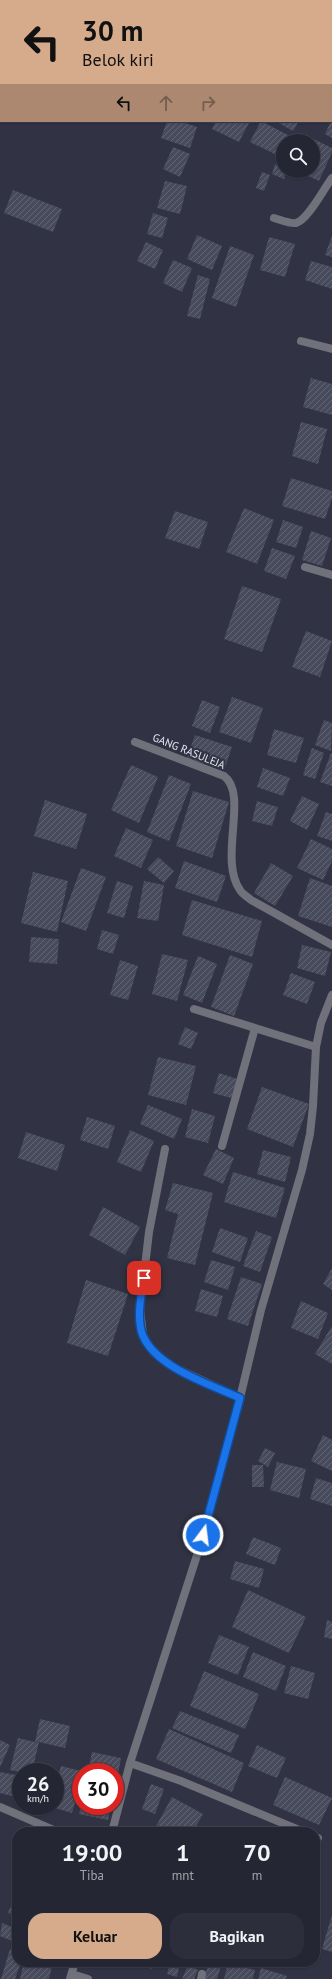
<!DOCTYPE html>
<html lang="id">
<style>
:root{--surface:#252633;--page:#2d2e3b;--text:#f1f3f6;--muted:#a3a5ac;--line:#42434e;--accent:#d6ab8b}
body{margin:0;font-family:"PT Sans",sans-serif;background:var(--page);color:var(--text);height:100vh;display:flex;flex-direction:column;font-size:15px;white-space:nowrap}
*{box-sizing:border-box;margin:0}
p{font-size:13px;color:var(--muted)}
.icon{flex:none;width:22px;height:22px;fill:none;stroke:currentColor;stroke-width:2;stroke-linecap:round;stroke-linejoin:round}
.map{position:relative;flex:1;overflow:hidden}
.drawer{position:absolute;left:12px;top:1827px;width:308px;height:140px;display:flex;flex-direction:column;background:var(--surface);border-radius:16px;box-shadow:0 1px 3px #0004,0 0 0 1px var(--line)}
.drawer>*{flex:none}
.banner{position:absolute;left:0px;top:0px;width:332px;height:122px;box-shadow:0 1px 3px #0004,0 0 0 1px var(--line);background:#d6ab8b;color:#111;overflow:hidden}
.buttons{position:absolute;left:276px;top:134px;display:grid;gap:8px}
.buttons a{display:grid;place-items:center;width:44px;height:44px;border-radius:50%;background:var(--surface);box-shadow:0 1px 3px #0004,0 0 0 1px var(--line);font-size:20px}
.speed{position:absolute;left:12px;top:1763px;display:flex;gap:8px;font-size:20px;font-weight:700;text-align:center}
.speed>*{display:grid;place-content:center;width:52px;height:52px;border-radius:50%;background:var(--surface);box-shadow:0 1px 3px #0004,0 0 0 1px var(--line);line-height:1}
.speed small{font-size:10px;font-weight:400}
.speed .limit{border:6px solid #d22;background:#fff;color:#111}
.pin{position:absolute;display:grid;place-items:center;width:34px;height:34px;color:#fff;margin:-17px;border-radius:8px;box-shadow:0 2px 6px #0006}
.me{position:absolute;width:44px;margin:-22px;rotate:15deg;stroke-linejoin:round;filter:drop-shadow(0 0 3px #0008)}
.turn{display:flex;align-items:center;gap:14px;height:84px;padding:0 16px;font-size:18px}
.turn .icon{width:52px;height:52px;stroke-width:2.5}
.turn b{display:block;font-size:28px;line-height:34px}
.lanes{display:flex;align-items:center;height:38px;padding:0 16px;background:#0003;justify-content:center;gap:20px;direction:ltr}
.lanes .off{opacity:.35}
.eta{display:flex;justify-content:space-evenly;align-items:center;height:68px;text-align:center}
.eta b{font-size:24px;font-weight:600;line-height:28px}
.primary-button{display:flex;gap:8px;margin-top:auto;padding:8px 16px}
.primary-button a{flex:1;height:46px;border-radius:16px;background:var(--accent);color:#111;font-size:16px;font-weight:600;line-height:46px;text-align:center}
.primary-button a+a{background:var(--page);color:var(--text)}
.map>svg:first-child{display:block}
.building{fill:url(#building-hatch)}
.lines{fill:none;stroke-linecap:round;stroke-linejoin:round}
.minor{stroke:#70717a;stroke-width:8}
.route-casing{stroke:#114b97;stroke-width:10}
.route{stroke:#1a73e8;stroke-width:7}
.labels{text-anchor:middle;stroke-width:4;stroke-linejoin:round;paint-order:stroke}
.street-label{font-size:11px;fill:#e4e6f0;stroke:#313344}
</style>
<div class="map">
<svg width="332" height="1979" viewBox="0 0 332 1979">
<defs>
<pattern id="building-hatch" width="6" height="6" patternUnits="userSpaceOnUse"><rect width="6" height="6" fill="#484b5c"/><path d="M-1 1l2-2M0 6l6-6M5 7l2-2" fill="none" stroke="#626574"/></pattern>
</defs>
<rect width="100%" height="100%" fill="#313344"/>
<path class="building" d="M167,121H180L197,127L190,148L161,138Z
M216,121H250L239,142L212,129Z
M261,121L288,135L286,141H283V146L279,156L250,142Z
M275,121H299L293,131Z
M331,121H332V138L325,134Z
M311,138L332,148V152L319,181L298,171H313V141H309Z
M173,147L190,154L180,177L163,169Z
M275,164L283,167V171H286L284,179L272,174Z
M262,172L270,175L264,191L256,188Z
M165,181L187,186L180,214L157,208Z
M13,190L62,209L53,232L4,213Z
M153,213L168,218L162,238L147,234Z
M197,235L222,246L212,270L187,259Z
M332,236V257L325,255Z
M269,237L295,244L285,277L260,270Z
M146,242L163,250L155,269L137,261Z
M230,246L254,255L236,307L212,298Z
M173,260L192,268L182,292L163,283Z
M311,261L332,267V289L305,280Z
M198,275L210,279L200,319L187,316Z
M311,378L332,384V415L303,407Z
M301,422L327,429L318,464L292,456Z
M291,478L332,491V498L325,519L282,506Z
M244,508L274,520L257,564L226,552Z
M175,511L208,522L199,549L165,538Z
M283,520L303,527L296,548L276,542Z
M311,531L331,538L322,566L302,560Z
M272,548L295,556L286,579L264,571Z
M242,586L281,599L262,652L224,639Z
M306,631L332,641L320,677L292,667Z
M232,697L263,708L251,743L219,732Z
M202,700L220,707L210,733L192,726Z
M324,720L332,723L331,751L315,745Z
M274,729L304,738L296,763L267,755Z
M195,735L232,747L224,770L187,758Z
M312,748L324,753L315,779L303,775Z
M331,753L332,754V786L320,782Z
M131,765L158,777L139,823L111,810Z
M263,768L290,778L283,796L257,787Z
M169,775L191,784L169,841L147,832Z
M193,791L229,802L212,858L176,846Z
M302,796L319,804L307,830L290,821Z
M45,800L87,814L76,849L34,836Z
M257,801L278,807L272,826L252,821Z
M326,812L332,814V841L317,836Z
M126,828L153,840L141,868L114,856Z
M311,839L332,849V861L323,880L297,868Z
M158,857L174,871L164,883L147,869Z
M184,861L226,876L217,902L175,888Z
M271,863L293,876L275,906L254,893Z
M81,868L106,877L86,931L61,922Z
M33,872L68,881L57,932L21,923Z
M310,878L332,886V927L298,916Z
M117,881L133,886L124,918L107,913Z
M144,881L164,885L158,921L137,918Z
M192,900L262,921L252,957L182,935Z
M102,930L119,935L113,954L97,949Z
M31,937L59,939L57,964L29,962Z
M302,945L331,952L325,976L297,968Z
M162,954L188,960L177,1001L152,994Z
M230,955L253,964L234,1016L211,1007Z
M198,956L217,964L202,1003L183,995Z
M120,960L138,966L128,1000L110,995Z
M291,973L315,982L307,1004L283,995Z
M185,1027L198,1033L191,1049L178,1044Z
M158,1057L196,1066L186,1105L148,1095Z
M219,1073L237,1079L231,1098L213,1093Z
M262,1087L309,1104L293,1147L247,1129Z
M148,1105L182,1119L174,1139L140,1124Z
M192,1109L215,1116L208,1143L185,1137Z
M87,1117L115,1126L108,1149L80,1140Z
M130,1130L154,1141L141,1172L117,1162Z
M26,1132L65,1145L57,1171L18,1158Z
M216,1149L234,1158L223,1184L203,1175Z
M263,1150L291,1157L285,1182L257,1174Z
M233,1172L285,1188L276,1218L224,1202Z
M173,1183L213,1193L195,1265L167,1258L178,1214L165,1210Z
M103,1207L140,1227L125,1255L89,1235Z
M220,1228L248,1238L240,1262L212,1252Z
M256,1231L272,1237L260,1272L243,1266Z
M211,1260L235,1267L228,1290L204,1282Z
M332,1268V1290L323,1284Z
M241,1277L262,1284L248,1326L227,1319Z
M86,1280L128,1294L108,1356L67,1343Z
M201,1289L223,1296L217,1317L195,1311Z
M301,1301L328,1313L318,1339L291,1328Z
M332,1326V1364L315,1354Z
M323,1435L332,1440V1471L311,1461Z
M265,1448L275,1453L268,1467L258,1461Z
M277,1462L306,1469L299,1498L270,1490Z
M252,1465H263L264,1487H252Z
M316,1478L332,1483V1506L310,1499Z
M253,1537L281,1548L275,1565L246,1554Z
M235,1561L264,1569L259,1588L230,1579Z
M248,1590L306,1617L289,1653L232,1627Z
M327,1620L332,1622V1639L324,1637Z
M219,1635L249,1647L238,1675L208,1663Z
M253,1652L286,1666L276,1691L243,1677Z
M291,1666L315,1673L308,1699L284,1693Z
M204,1671L259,1694L245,1729L190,1706Z
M180,1711L239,1735L231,1753L172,1728Z
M40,1719L70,1726L65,1748L39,1742L32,1772H21L10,1770L18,1738L35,1742Z
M169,1729L244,1763L232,1792L156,1759Z
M0,1740L10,1745L0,1767Z
M257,1745L286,1758L277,1778L248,1766Z
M92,1752L121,1758L116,1785L115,1772H88Z
M61,1766L81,1771V1780L72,1813L48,1806H55V1787Z
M0,1772L21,1776L20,1798L0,1793Z
M285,1777L332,1798L319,1825L273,1805Z
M151,1784L164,1789L155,1814L142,1809Z
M172,1797L203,1814L193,1832H162L155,1828Z
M81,1806H111L108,1820L79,1814Z
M135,1828L146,1832H133Z
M17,1891V1916L8,1913Z
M332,1915V1952L322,1949Z
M2,1923L17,1929V1943L0,1936Z
M10,1949L17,1951V1962H21L15,1979H1Z
M24,1962H53L49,1979H20Z
M130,1962H155L152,1969Z
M170,1962H180L177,1977L167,1974Z
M209,1962L222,1963L217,1979H204Z
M228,1963L255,1970L253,1979H224Z
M188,1965L198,1970L194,1979H182Z
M261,1968L287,1976L286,1979H258Z"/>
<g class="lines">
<path class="minor" d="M165,0L167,1
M27,1L28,0
M0,6L1,7
M331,67H332
M274,218C281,220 290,224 296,223C308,220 324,188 332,178
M301,341L332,349
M305,567L332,575
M135,742L224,776C249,794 218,859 240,890C242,894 248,897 251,900L332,945
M194,1009L316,1047
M222,1146L255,1028
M165,1149L149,1232L140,1309L143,1335L153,1352L171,1366L240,1398
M130,1763L181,1781L304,1832
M0,1807L58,1832
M112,1832L130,1763L199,1549L240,1398L261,1310L302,1170L310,1134L313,1106L316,1047L321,1023L332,995
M315,1837L318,1838
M72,1974L88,1979
M70,1979L75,1962
M201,1979L202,1974"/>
</g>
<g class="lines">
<defs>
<path id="route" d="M144,1278C141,1295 136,1320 143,1336C157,1368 210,1384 240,1398L203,1535"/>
</defs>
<use href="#route" class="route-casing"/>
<use href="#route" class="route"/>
</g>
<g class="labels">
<g class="street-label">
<text transform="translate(189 751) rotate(22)" y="4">GANG RASULEJA</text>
</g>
</g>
</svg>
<div class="buttons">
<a><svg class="icon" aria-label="search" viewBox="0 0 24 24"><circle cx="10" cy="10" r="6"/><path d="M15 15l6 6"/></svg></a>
</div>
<div class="speed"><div>26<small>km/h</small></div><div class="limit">30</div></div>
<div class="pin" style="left:144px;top:1278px;background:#d93025"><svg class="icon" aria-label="arrive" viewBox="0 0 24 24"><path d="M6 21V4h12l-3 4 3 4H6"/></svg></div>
<svg class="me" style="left:203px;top:1535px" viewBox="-20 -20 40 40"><circle r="17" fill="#1a73e8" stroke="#fff" stroke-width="3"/><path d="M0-11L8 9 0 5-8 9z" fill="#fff"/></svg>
<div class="banner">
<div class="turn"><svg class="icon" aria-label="left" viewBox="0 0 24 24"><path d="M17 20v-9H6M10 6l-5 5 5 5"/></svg><div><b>30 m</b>Belok kiri</div></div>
<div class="lanes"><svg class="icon" aria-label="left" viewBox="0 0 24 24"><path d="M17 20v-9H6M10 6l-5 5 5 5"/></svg><svg class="icon off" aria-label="ahead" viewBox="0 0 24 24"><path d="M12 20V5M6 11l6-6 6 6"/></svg><svg class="icon off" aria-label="right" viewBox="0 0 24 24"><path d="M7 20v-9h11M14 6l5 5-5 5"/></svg></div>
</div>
<section class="drawer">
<div class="eta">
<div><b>19:00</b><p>Tiba</p></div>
<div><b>1</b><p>mnt</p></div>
<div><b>70</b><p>m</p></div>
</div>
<div class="primary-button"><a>Keluar</a><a>Bagikan</a></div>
</section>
</div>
